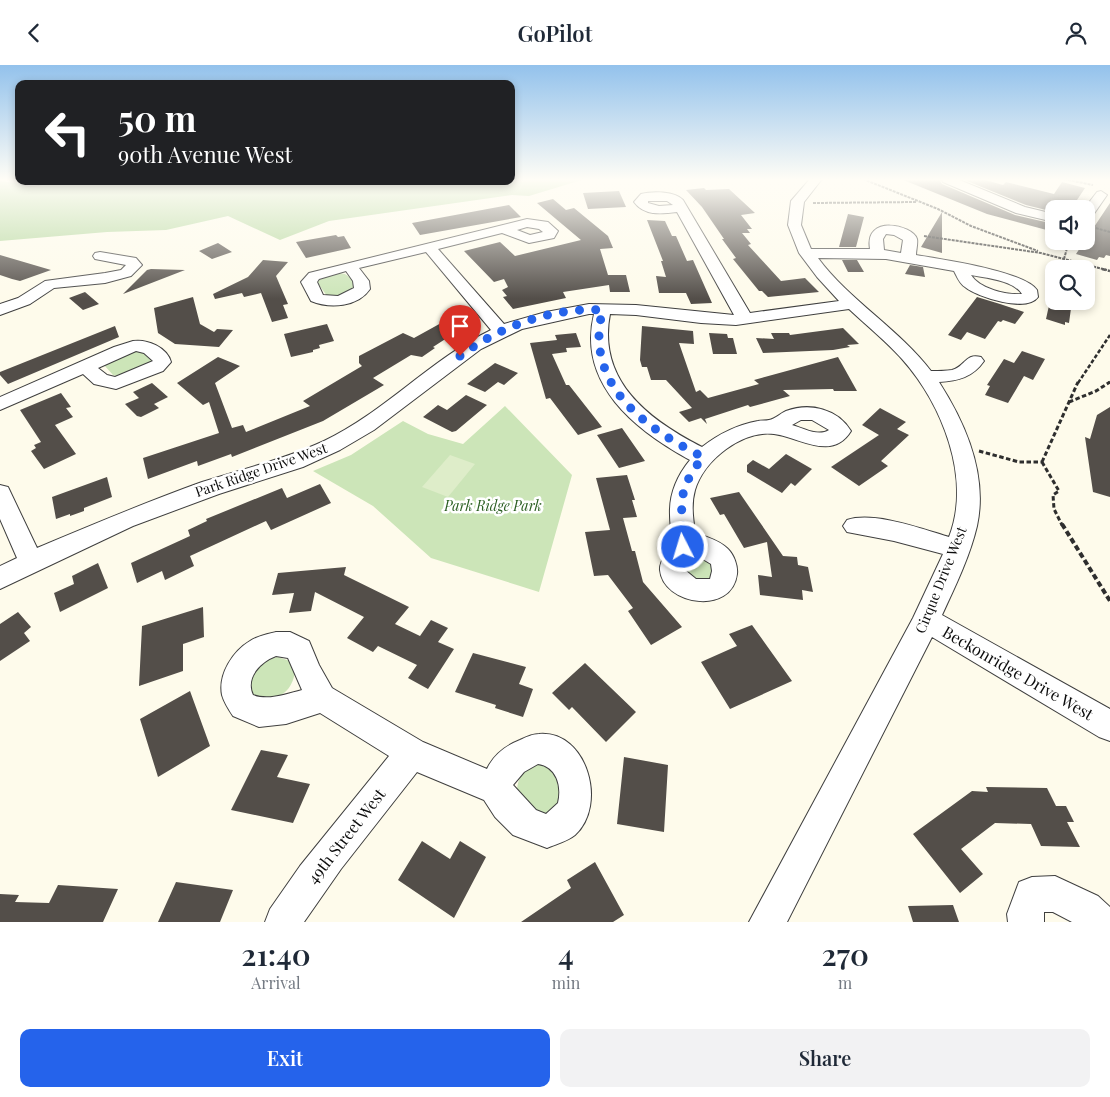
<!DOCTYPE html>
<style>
:root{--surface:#fff;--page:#f2f2f3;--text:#1f2937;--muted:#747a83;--accent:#2563eb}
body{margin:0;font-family:"Playfair Display",serif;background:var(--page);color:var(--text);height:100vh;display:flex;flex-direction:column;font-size:19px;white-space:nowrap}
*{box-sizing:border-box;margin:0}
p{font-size:16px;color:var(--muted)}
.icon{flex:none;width:28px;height:28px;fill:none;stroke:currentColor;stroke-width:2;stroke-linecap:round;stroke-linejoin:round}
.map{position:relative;height:857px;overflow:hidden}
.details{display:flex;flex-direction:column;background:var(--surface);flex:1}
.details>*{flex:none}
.banner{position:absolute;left:15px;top:15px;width:500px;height:105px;border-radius:10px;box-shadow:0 2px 8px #0003;background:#202124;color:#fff;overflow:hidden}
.buttons{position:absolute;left:1045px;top:135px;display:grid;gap:10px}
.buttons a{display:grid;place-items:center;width:50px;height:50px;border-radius:10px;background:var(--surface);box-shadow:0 2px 8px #0003;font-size:25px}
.pin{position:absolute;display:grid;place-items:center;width:42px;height:42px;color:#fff;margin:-51px -21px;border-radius:50% 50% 50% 0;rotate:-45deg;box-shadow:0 0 5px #0007}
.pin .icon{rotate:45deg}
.me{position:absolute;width:55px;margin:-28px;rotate:355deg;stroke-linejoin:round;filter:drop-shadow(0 0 4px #0008)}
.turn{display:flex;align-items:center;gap:18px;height:105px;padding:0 20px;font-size:22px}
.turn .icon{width:65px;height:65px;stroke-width:2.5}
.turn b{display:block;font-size:35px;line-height:42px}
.eta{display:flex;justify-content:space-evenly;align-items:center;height:85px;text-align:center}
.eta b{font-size:30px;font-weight:600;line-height:35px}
.primary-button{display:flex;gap:10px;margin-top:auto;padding:10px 20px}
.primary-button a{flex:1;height:58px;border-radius:10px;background:var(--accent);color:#fff;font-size:20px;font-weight:600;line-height:58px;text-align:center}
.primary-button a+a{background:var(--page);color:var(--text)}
header{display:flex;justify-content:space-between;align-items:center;height:65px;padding:0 20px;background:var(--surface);font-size:22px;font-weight:600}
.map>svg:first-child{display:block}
.green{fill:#cce5b8}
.forest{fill:#b0d598}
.pitch{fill:#deedc9}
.building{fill:#534e49}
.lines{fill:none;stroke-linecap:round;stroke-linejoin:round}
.minor-casing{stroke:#3f3f3f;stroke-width:2}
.path-far3{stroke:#2e2e2e;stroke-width:2;stroke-dasharray:3 1;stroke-linecap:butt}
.path-far2{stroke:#2e2e2e;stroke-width:2.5;stroke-dasharray:4 2;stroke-linecap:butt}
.path-far1{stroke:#2e2e2e;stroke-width:3;stroke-dasharray:4.5 2.5;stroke-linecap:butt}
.path{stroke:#2e2e2e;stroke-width:4;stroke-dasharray:5.5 3;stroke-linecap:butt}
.minor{fill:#fff;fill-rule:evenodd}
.route{stroke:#2563eb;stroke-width:9;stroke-dasharray:0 16.2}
.labels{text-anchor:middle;stroke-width:5;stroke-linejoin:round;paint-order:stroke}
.street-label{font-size:14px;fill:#0c0c0c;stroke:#fff}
.park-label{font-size:14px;font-style:italic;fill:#2a5e21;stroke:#fff}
.near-street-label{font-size:16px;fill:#0c0c0c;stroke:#fff}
</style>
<header><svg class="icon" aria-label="back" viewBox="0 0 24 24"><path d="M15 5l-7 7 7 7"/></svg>GoPilot<svg class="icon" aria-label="person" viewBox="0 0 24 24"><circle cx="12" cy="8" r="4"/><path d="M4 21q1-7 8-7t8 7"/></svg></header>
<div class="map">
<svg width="1110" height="857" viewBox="0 0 1110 857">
<rect width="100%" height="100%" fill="#fefbeb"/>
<path class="green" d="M338,208L345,209L354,215L353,225L337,231H327L317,217L319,214Z
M135,286H141L153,297L120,312L113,310L104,300Z
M505,341L572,410L539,527L431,493L373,441L313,406L351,390L403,356L428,369L463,379Z
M696,489L715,499L710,515L700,517L685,509L684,496L691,490Z
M278,592L290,596L295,607C291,632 271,639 250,629C249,625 247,620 248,616C249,602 266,593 278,592Z
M538,698L559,705L562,737L549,748L540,749L517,729C517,712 523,705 538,698Z"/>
<path class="forest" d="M511,114H585L529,131L512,130L329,156L280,175L228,151L166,165L107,167L0,176V116L30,120L61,116H511Z"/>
<path class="pitch" d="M450,390L475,399L448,432L422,422Z"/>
<path class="building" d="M901,114H939L942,119L1015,150L1054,159V167L987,149Z
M962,114H982L1003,120L1006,117L1054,129L1062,117L1085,123L1073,141L1064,139L1060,144H1054V147L1026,140Z
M704,123L706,125L729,124L755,148L741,150L752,164H747L750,168H742L751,179L748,180L781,216L805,213L819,227L768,232L762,226H759L733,194L736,193L722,174H724L702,142L686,125Z
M619,126L626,142L588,144L583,128Z
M553,134L566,145L574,143L608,171L613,183L600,184L608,210H626L630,227H610L609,220L563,227L566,233L513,244L503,232L507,231L502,225L508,222L504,214L494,217L464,186L500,177L515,191L581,175L537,138Z
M1110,138V191L1106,190L1104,193L1099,192L1097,195L1076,189Z
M509,140L521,152L420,170L412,158Z
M942,147V188L921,182Z
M848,149L864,152L856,182H839Z
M647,155L665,156L672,171H676L687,196L693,195L712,238L691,239L686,228H659L656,211L666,212L661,196H663Z
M336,170L338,172L344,171L351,183L306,193L296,177Z
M218,178L232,187L212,194L199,186Z
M0,190L51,205L20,216L12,214L0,210Z
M263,195L288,197L276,211L288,239L283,240L288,253L272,257L261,228L244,232L242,228L215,234L213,229L248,212Z
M842,195H857L864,207H848Z
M910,200L923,202L925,212L905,209Z
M151,204L185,205L123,229L147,205Z
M85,227L99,239L83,245L69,233Z
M193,232L200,259L214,267L217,264L233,265L219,282L175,279L158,268L154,243Z
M977,232L1000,239L1024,247L1015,259L1003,255L1001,257L998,256L985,274L967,267L961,275L948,270Z
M1050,236H1072L1069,258L1065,257V260L1046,254Z
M452,252L467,260L433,282L435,283L422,292L411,290L373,313L384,320L323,356L232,392L231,389L198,401L197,396L148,414L143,393L219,368L209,337L203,340L177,318L218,292L240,301L215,318L232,363L243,360L246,367L310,341L303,336L362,301L359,298V291L403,268L414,273Z
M327,259L334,276L319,280L320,283L313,285V287L291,292L284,269Z
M115,261L119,272L8,319L0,310V307Z
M642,261L693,266L694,279L679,278L696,327L700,325L708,333L759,319L754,315L838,292L857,326H834L833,324L783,325L790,331L750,342L748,340L705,354L707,359L701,353L689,357L679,347L692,343L666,315H651L647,302H642L640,295Z
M843,263L859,279L847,280L850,282L833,285L763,288L756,273L774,274L771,268H789L790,270Z
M576,268L581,282L566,283L567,287L552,289L566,320H569L602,362L578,370L550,333L546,334L530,278L557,275L555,270Z
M709,268L727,269L728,273H733L737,289H713Z
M1022,286L1045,294L1033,315L1024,311L1008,338L985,330L990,321L987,320L1004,294L1014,298Z
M495,298L518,308L504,320L498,317L485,327L467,319Z
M152,318L168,332L154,339L159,343L141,352L137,351L125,339L139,333L133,327Z
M61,328L71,342L66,343L73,352L55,360L76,389L44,404L31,386L36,383L34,380L41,377L20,345Z
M466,330L487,340L456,366L452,367L423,352L438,340L447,345Z
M1110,342V432L1093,427L1085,372L1090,374L1097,350Z
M880,343L906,357L897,364L909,370L881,396L888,401L859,421L831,402L879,370L862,360Z
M622,363L645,396L619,403L597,370Z
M786,389L812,404L795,421L791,418L782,428L747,407V400L753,395L769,404Z
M627,410L635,435H632L637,452L623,453L632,486H635L643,517L682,562L651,580L628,546L633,543L608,510L594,511L585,467L610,465L596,413Z
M107,412L112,432L84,443V446L70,451V449L56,454L52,432Z
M320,419L331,438L271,465L266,456L190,491L194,501L165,515L162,506L137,518L131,498L190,471L188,465L207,456L206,454L282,423L287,433Z
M739,427L783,491L797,492L798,500L808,502L813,527L802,525L803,535L760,530L758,510L772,512L767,477L744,483L724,449L720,450L710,433Z
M98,498L108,523L60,547L54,528L74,519L72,511Z
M346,502L344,510L409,542L395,559L420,571L431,555L448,563L438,577L454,584L428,624L408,613L417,600L378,581L373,587L347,573L364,552L315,527L311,546L289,548L294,528L272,530L278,508Z
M203,542L204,572L183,579V606L139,621L142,561Z
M18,547L31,562L24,568L30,576L0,596V559Z
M752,560L792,616L730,644L701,597L737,581L729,569Z
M473,588L526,602L519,619L533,624L523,652L495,643L496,640L455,627Z
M585,598L636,647L606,677L572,642L569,645L552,628Z
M190,626L210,681L158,712L140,654Z
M261,685L288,690L277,712L310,719L293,758L231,745Z
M624,692L668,700L664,767L617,759Z
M986,722L1047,723L1056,741H1066L1074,757H1067L1080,782L1041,781L1031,759L995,758L961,784L983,809L960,828L913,769L972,726L988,727Z
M422,776L450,794L460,776L486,792L454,853L398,815Z
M595,797L624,850L613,857H521L571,823L567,815Z
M176,817L233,825L220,857H158Z
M58,820L118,824L103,857H0V829L19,830L15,837L49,838Z
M953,840L959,857H913L908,841Z"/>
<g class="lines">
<defs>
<path id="minor" d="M810,114H822L804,137L801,160L811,184H870C864,149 913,160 917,174C918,178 916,185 916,190C940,194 1024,206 1037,225L1038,232C1027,248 977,232 965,222C960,219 957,212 954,206L886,194L818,193C850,236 898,263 931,306C938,306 945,306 952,305C966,301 965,288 981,292L984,296C973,312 958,316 939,317C966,359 988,410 977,461C970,491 955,522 942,550L1110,644V676L1099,672L932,572L787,857H749L913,553L943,489L894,476L847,467L843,461L847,455C874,446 922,464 949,472C972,413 942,339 902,294C886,276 867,261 849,244L736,260L701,258L636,250L610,249C597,316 649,355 702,382C719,369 736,360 758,356C761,355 766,356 769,355C775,354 781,348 786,346C810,337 838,344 851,366C832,397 799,372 774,369C742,365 704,395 695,425C691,439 693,453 695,467C705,472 720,475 728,484C734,490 738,501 737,509C732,551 663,540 660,505C659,495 669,487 671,477C672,468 670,459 670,450C669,429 677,411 690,395C635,365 577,319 594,249H589L522,264L481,284L374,365L340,385L303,402L219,429L133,461L0,524V501L17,493L0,454V420L8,422L37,483C92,460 146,437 202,417C243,404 285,394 324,376C385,347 431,294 491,265L426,187L359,203L369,216L370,224C358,242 330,244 311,236L301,217L309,208L527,154L548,157L558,166L554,173L529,178L502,168L438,184L504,259L546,247L589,239L636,240L734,250L677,147C661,149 644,151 634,137L641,129C652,126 675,126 683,135L750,248L839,236L817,212L799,188L788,160L791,136ZM648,136H667L673,140L659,141L648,138ZM527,162L539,164L543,167L530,170L517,165ZM886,169L894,170L903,175L901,188L884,185L883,174ZM346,206L353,216L354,223L338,231L323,230L317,217L319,214ZM971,210C986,213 1013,215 1022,229C1006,230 980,224 971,210ZM801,355H812L829,365C818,372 803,363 792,360ZM691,487L711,499L712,506L710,514H696L685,505Z
M941,114H957L1025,142L1054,149V157L1016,148L943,117Z
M19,115V116H47C41,122 28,121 20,119L18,116Z
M1101,126L1107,130L1091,153L1086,154V144H1084L1097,127Z
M100,187L136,193L142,200L131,211L105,218L54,223L30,239L0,250V239L18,233L45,216L105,208L121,205L126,200L95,194L93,191L95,188Z
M133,276C147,274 167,282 171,297L163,306L116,324L94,319L83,309L0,345V332L114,282ZM136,286L144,288L153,296L115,312L107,310L98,303Z
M276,567H290L309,576L319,600L332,623L423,677L487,704C494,689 505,681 520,675C526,672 533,669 539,669C587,665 608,740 575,770C568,776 556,779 547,783L513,770L495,752L484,735L417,707L341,804L304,857H265L270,844L300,801L389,691L320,648L286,659L259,662L233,651C229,645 224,637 222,630C218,609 233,586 250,576C257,571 268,569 276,567ZM276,591L288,593L302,625C287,629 268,636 253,630C245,613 260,597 276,591ZM538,699C557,702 562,721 558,738L546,749L536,745L513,720L524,707Z
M1055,811L1098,831L1110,842V857H1072L1053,847H1044V857H1008L1007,849L1019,817L1032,812Z"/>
</defs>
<use href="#minor" class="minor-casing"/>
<path class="path-far3" d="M863,114L938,144L971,161L1038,186
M1064,114L1093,120
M813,138L916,137
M1092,162L1110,167
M924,171L1041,188L1107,205
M1064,194L1069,176"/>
<path class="path-far2" d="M1102,204L1110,206
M1078,318L1110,270
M1109,318L1110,317"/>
<path class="path-far1" d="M1069,337L1096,326L1110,317
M979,386L1019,397H1042
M1042,397L1059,426L1053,430L1054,444L1062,460
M1042,397L1078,317"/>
<path class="path" d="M1062,459L1110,536"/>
<use href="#minor" class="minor"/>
</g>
<linearGradient id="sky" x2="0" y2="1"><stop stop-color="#93c2ec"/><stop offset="0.49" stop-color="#fffdf6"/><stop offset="1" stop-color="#fffdf6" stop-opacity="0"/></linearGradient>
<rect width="1110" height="234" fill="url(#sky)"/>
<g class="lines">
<path class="route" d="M460,291C499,262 552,242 602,245C601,253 599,262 599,271C599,332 655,368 703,392C674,429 683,440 683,482"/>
</g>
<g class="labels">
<g class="street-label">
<text transform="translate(261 405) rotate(-19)" y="5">Park Ridge Drive West</text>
<text transform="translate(941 515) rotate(-68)" y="5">Cirque Drive West</text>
</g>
<g class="park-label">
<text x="493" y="446">Park Ridge Park</text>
</g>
<g class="near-street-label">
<text transform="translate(1018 608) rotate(30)" y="6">Beckonridge Drive West</text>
<text transform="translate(346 771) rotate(-52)" y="6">49th Street West</text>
</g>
</g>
</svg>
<div class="buttons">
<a><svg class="icon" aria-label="sound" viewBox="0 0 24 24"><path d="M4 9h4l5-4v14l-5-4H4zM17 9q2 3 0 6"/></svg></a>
<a><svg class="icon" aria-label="search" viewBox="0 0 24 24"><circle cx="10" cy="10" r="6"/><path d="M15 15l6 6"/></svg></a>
</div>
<div class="pin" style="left:460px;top:291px;background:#d93025"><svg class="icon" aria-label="arrive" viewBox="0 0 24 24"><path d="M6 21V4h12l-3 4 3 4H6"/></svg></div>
<svg class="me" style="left:683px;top:482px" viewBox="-20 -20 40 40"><circle r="17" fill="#2563eb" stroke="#fff" stroke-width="3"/><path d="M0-11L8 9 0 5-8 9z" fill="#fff"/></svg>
<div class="banner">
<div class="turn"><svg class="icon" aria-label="left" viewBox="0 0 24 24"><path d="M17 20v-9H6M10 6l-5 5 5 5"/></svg><div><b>50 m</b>90th Avenue West</div></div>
</div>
</div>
<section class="details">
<div class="eta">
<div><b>21:40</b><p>Arrival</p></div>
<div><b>4</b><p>min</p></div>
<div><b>270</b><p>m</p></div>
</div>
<div class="primary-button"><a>Exit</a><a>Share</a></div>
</section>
